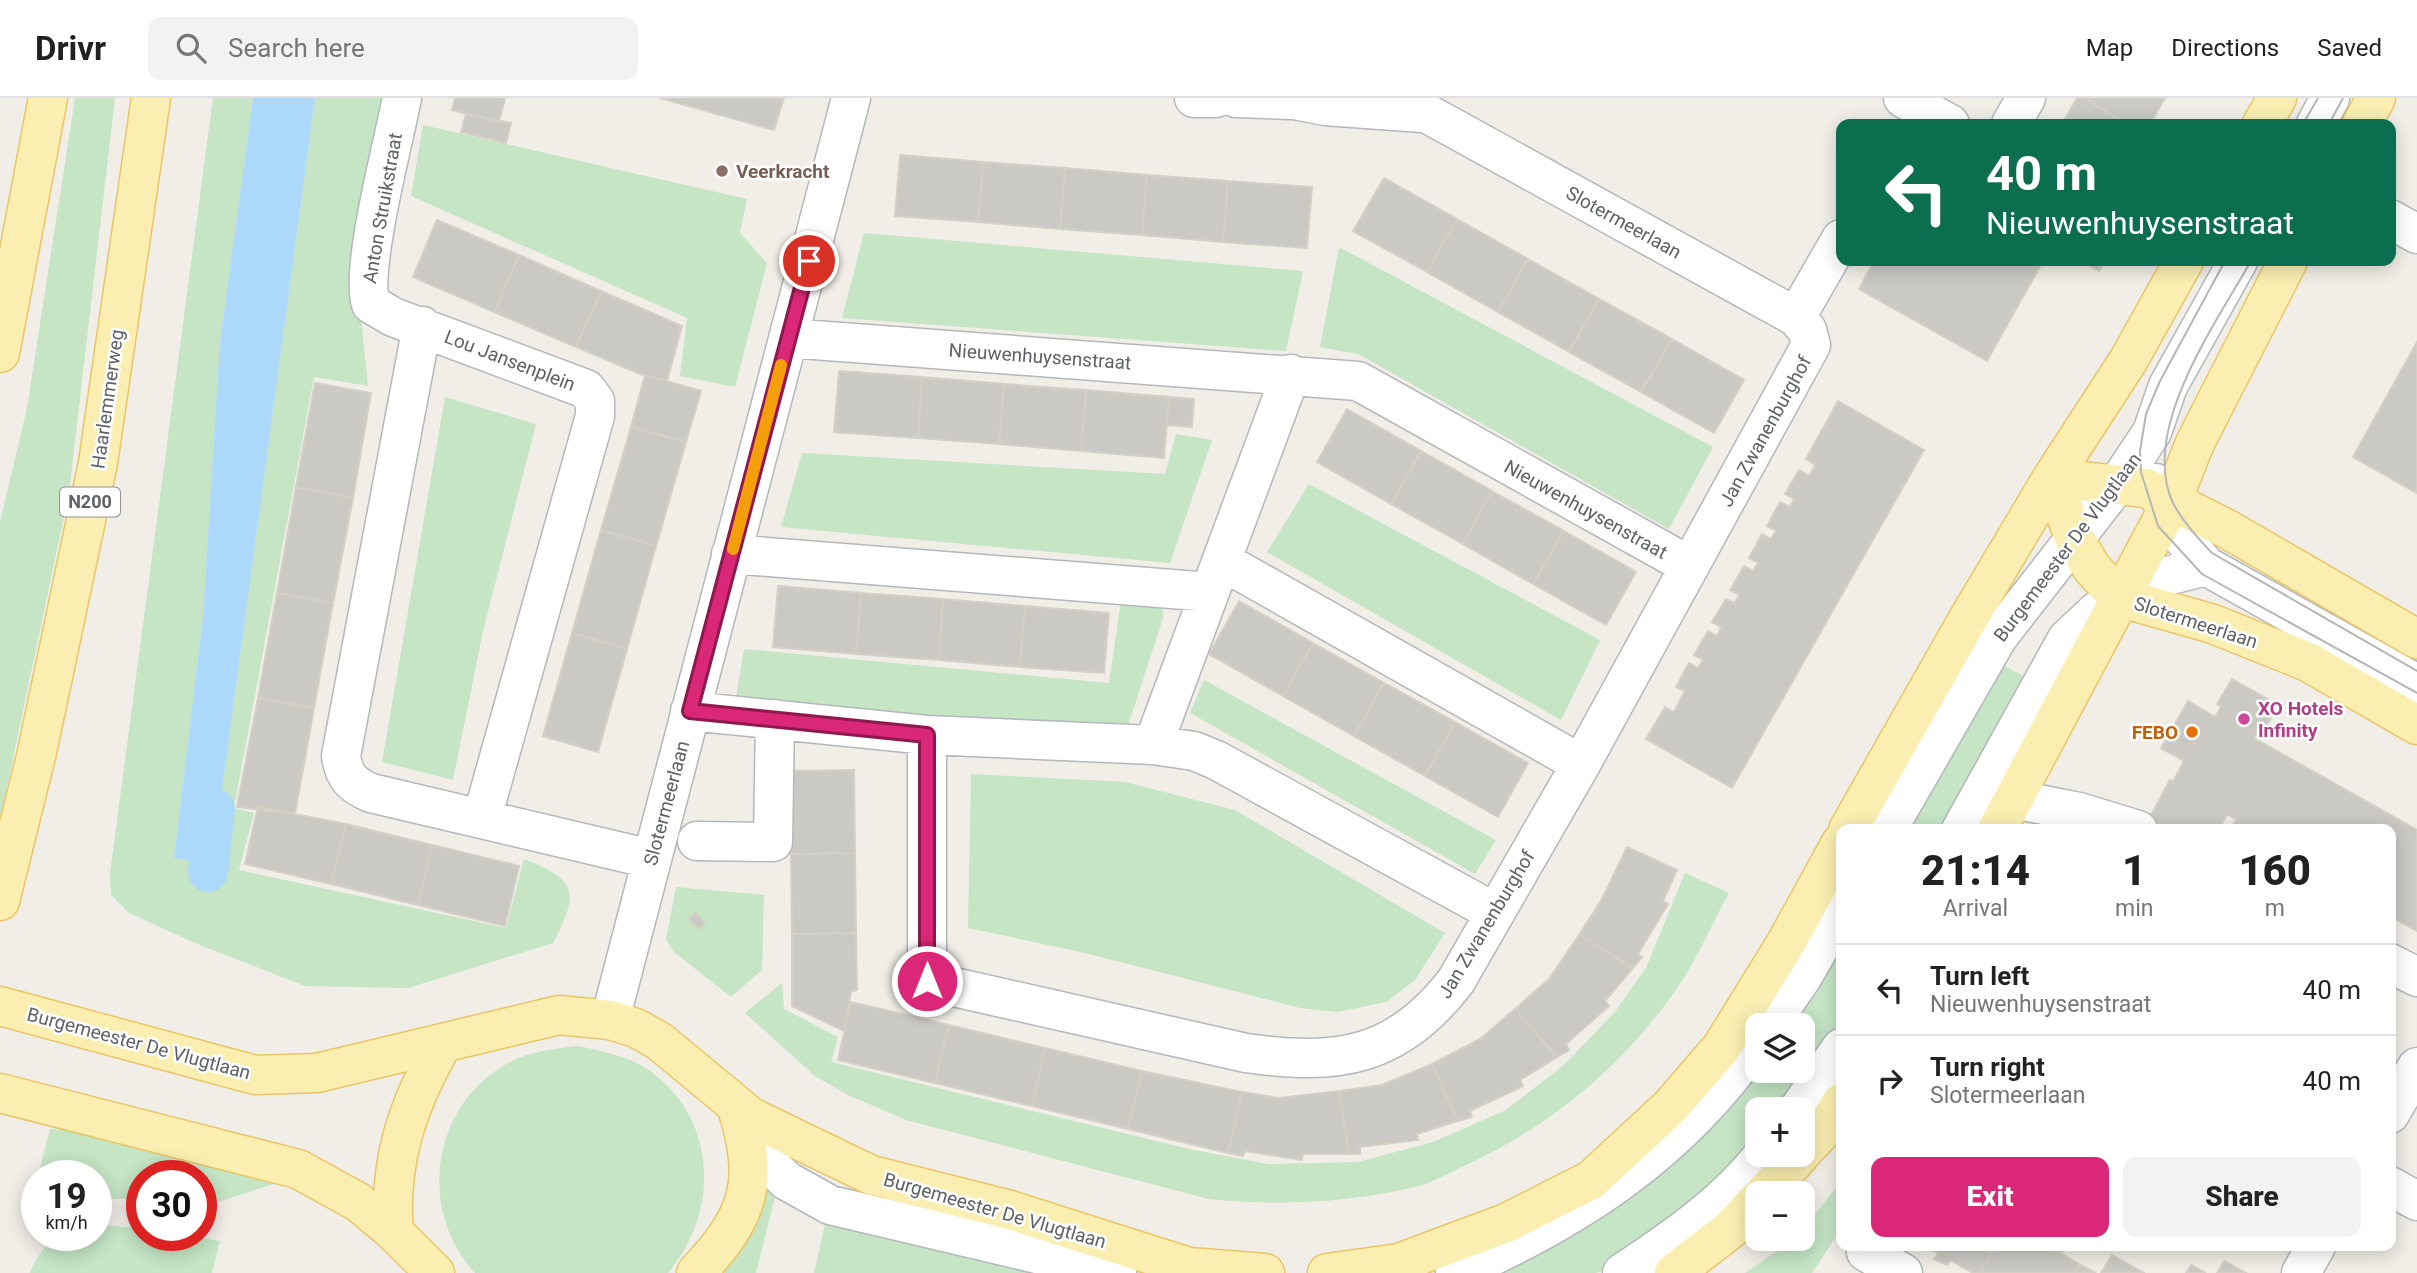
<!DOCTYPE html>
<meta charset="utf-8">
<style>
:root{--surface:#fff;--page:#f2f2f2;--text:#222;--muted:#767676;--line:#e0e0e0;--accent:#db2777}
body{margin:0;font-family:Roboto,sans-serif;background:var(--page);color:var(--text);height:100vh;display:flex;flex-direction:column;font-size:26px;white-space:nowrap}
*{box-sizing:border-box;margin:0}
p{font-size:23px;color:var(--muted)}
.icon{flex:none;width:38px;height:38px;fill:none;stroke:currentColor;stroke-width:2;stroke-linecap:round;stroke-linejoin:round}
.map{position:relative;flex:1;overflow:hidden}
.panel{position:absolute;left:1836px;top:726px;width:560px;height:427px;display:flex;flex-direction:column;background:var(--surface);border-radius:14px;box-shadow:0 4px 18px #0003}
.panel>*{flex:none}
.guide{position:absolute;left:1836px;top:21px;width:560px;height:147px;border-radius:14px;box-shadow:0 4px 18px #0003;background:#0b6e4f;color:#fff;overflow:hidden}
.tools{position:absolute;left:1745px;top:915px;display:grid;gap:14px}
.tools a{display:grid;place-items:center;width:70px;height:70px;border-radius:14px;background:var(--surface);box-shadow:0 4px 18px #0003;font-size:35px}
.speed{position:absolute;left:21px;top:1062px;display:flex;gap:14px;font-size:35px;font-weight:700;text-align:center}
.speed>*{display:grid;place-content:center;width:91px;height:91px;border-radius:50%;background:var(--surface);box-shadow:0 4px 18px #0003;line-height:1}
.speed small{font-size:18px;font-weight:400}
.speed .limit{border:10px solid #d22;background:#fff;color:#111}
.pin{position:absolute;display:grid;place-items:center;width:60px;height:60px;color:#fff;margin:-30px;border:4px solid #fff;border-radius:50%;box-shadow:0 2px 7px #0007}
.me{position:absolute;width:77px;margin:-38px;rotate:0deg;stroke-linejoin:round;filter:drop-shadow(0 0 5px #0008)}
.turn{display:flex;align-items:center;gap:24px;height:147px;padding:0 35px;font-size:32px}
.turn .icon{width:91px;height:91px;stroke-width:2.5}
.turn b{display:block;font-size:49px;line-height:60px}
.eta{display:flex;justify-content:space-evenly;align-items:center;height:119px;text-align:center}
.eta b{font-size:42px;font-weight:800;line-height:49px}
.action{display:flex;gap:14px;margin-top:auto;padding:14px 35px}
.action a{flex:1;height:80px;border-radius:14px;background:var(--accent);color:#fff;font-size:28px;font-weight:800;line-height:80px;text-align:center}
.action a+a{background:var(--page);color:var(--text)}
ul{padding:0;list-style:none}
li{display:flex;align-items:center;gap:21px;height:91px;padding:0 35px;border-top:2px solid var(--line)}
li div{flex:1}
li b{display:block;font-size:26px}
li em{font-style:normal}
header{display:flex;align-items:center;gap:42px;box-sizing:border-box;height:98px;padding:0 35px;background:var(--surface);border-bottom:2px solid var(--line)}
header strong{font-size:33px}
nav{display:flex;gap:38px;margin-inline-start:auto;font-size:24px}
.search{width:490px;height:63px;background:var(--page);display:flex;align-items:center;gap:18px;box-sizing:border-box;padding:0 24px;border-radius:14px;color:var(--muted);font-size:26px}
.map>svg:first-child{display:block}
.green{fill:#c5e5c5}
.water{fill:#acd8fa}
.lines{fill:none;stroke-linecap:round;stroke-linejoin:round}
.canal{stroke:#acd8fa;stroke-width:40}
.building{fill:#cbc9c4;stroke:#d4d0c6;stroke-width:2}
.minor-casing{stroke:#b4b7bb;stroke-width:41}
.major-casing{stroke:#eac566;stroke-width:41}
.minor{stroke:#fff;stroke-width:38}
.major{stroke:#faefb1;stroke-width:38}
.tram{stroke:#b5b6b6;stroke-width:2}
.route-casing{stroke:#8e194d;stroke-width:18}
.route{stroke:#db2777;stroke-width:12}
.slow{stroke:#f59e0b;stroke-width:12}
.education-dot{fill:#8d6e63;stroke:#fff;stroke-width:2.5}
.hotel-dot{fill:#d1479c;stroke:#fff;stroke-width:2.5}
.food-dot{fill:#e8710a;stroke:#fff;stroke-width:2.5}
.labels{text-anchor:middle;stroke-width:5;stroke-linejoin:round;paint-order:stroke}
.shield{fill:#fff;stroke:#8e9194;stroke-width:2}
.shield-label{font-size:18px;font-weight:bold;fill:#5e6266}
.education-label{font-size:19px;font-weight:bold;fill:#785e54;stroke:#fff;text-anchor:start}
.street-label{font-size:19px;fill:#5e6266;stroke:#fff}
.hotel-label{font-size:19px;font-weight:bold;fill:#b23c85;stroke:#fff;text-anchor:start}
.food-label{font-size:19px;font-weight:bold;fill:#c56008;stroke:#fff;text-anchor:end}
</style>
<header>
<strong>Drivr</strong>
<div class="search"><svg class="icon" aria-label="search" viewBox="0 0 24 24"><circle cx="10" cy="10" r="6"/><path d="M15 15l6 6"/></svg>Search here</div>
<nav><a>Map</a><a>Directions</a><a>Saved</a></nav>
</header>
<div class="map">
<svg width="2417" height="1175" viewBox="0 0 2417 1175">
<rect width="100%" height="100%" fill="#f0eee7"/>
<path class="green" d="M75,0H115L69,395L0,722V424L27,310Z
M213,0H253L220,243L203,518L174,760L212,767L315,0H383L358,190L368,288L314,279L234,710L254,715L239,772L506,830L524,761C579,783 579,794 553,845L408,890L305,888L195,845L129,815L111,797L110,775Z
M423,27L747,101L740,135L767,165L735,289L680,278L687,220L411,98Z
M864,135L1303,173L1286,253L842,220Z
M1339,149L1713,349L1669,431L1358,256L1320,249Z
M445,299L536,326L483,533L453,682L382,664Z
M1176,336L1212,342L1170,465L781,429L802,355L1165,376Z
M1309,386L1600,542L1561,622L1267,454Z
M1122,496L1162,507L1163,520L1128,628L1119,633L817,612L736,599L744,551L1109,585Z
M1990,560L2031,582L1947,731L1892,732Z
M1204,582L1496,742L1475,776L1190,615Z
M971,676L1125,684L1235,712L1445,835L1415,882L1386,904L1338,914L1300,910L1081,854L968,830Z
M1685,775L1729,795C1711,827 1696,864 1675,893C1621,970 1549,1029 1464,1068C1448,1075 1432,1085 1415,1089C1347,1105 1278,1108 1209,1101L906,1022L848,997L815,978L745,915L782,885L784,911L838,939L831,964L1189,1051L1268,1066L1358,1064L1433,1044L1506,1012L1565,966L1615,914L1646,870Z
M676,789L764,797L762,872L731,899L674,854L666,841Z
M1841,822V920L1798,995L1783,1011L1757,1012V1042C1730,1073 1633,1164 1596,1175C1578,1175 1520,1175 1499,1175L1757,973H1802V928L1778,927Z
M578,948C601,953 623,957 644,969C718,1016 721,1113 668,1175H475C416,1111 432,1005 510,964C531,953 554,951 578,948Z
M50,1031L90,1033L289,1081L221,1103L201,1102V1078H142V1101H96V1078H38Z
M1841,1083V1131L1812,1175H1745L1794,1141H1802L1803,1132Z
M764,1086L777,1091L756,1175H712Z
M827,1118L1076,1175H814Z
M96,1126L142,1131V1138H186L220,1143L212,1175H30C45,1138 60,1138 96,1138Z"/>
<path class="water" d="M253,0H315L212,767L174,760L203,518L220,243Z"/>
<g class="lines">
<path class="canal" d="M208,774L215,711"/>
</g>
<path class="building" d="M455,0H505L499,24L452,12Z
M660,0H784L774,32Z
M2077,0H2084L2127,26H2062Z
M2084,0H2165L2150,26H2127Z
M466,16L511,25L506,45L461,34Z
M900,57L983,64L978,124L895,118Z
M983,64L1065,70L1060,131L978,124Z
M1065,70L1147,77L1142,137L1060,131Z
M1147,77L1228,83L1223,144L1142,137Z
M1384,80L1457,121L1427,174L1353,133Z
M1228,83L1312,89L1307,150L1223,144Z
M1457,121L1528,161L1498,214L1427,174Z
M437,122L519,157L494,214L413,179Z
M519,157L601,193L576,249L494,214Z
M1528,161L1599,201L1569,254L1498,214Z
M1874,163H2043L1987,263L1859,191Z
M2082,163H2105L2099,173Z
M601,193L682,228L667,283L645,278L576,249Z
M1599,201L1672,241L1641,294L1569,254Z
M1672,241L1744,282L1714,335L1641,294Z
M2417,244V395L2353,359Z
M839,273L922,279L918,340L834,334Z
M645,277L701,293L686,344L631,329Z
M922,279L1004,286L999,346L918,340Z
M315,285L371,295L353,400L296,389Z
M1004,286L1086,292L1081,353L999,346Z
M1086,292L1169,299L1164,360L1081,353Z
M1169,299L1194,301L1192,329L1167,327Z
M1838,303L1924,352L1732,690L1646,641L1665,609L1674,614L1685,593L1676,589L1689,565L1698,570L1703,562L1694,557L1708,533L1717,538L1721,529L1712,524L1726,501L1735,505L1739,497L1730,492L1744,468L1753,473L1758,465L1749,460L1762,436L1771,441L1776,433L1767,428L1780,404L1790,409L1794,401L1785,396L1799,372L1809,378L1815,367L1806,361Z
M1347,311L1421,353L1391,406L1317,364Z
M631,329L686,344L656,448L601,432Z
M1421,353L1492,393L1463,446L1391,406Z
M296,389L353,400L333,505L277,495Z
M1492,393L1564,433L1533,486L1463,446Z
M601,432L656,448L627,551L572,535Z
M1564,433L1636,474L1606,527L1533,486Z
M778,488L861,495L856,556L773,549Z
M277,495L333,505L314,610L258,600Z
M861,495L943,501L939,562L856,556Z
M943,501L1025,508L1020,569L939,562Z
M1239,503L1313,545L1283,598L1209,556Z
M1025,508L1109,515L1104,575L1020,569Z
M572,535L627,551L598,654L543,638Z
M1313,545L1384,585L1354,638L1283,598Z
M2232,581L2278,607L2264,633L2259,630L2254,640L2417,732V833L2390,818V732H2230L2236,721L2227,716L2219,732H2143L2170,682L2173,684L2184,663L2161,650L2188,603L2215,619L2221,609L2217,606Z
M1384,585L1455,624L1425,678L1354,638Z
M258,600L314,610L295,716L237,709Z
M1455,624L1528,665L1498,719L1425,678Z
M854,672L855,755L791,756L790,673Z
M258,709L346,726L331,786L245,766Z
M346,726L432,747L418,807L331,786Z
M432,747L519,768L505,828L418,807Z
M1627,749L1677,772L1663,803L1668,806L1638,856L1642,859L1633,870L1579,837L1602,801Z
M855,755L856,835L792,836L791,756Z
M695,814L705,825L699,831L689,821Z
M856,835L857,892L851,894L844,933L792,908V836Z
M1579,837L1633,870L1605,903L1609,908L1566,946L1569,952L1557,959L1515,911L1549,881Z
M851,904L949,927L935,985L838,962Z
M1515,911L1557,959L1520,982L1523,988L1470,1013L1472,1019L1458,1023L1432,966L1480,941Z
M949,927L1045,950L1032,1008L935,985Z
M1045,950L1142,973L1128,1031L1032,1008Z
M1432,966L1458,1023L1417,1036L1418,1042L1360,1049V1056H1349L1339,993L1382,987Z
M1142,973L1242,994L1228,1055L1128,1031Z
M1339,993L1349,1056H1303L1302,1062L1245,1053L1243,1058L1228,1055L1242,994L1279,1000Z
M1925,1148H1995L1980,1175H1973L1950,1162L1947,1167L1934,1161L1938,1155Z
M1995,1148H2048L2079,1166L2075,1175H1980Z
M2048,1148H2066L2061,1156Z
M2112,1157L2144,1175H2101Z
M2224,1163L2228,1165L2246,1175H2217Z
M2079,1166L2096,1175H2075Z
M2191,1167L2206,1175H2186Z"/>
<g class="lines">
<defs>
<path id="minor" d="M402,0C394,42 359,173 371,206L393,219L586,291L595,303V318L482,720
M1194,0H1216
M1236,0L1289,2
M1284,0L1325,8L1422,15
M1903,0L1950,26
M2011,26L2026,0
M2316,26L2330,0
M2390,121L2417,136
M1796,219L1841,141
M422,228L341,658C344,679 352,687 371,695L651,761
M788,240L1358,283L1690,468
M2156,385L2158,396L2176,432L2206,468L2417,586
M731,456L1210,494
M1222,463L1581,666
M690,613L927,637L1153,647L1194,653L1216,662L1494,814
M927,637V883L1246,955C1337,968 1397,960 1456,883L1581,666L1811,247L1807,232L1796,219L1399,0
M1153,647L1291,276
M2013,701L2079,714L2138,732
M1887,732L1998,539L2118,385L2152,334L2168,288L2238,163
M1961,732L2067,541L2097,513L2118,499L2159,480L2206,468
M697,743L773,744L775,621
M2390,865L2417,879
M610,922L851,0
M1769,928L1803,878L1841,812
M1798,1012L1841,950
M2390,1016L2417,969
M741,1017L773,1070L787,1083L830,1107L1117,1175
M2390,1088L2417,1103
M1866,1154L1903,1175
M1455,1175C1577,1122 1680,1055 1757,944
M1622,1175C1671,1143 1727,1104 1763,1057
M2301,1175L2316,1148"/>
<path id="major" d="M2262,26L2277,0
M2362,26L2376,0
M0,255L48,0
M2052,380L2074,439L2091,469L2118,499L2213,526L2308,564L2417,627
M2052,380L2146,390L2227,431L2417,541
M1848,732L1968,521L2052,380L2128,263L2184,163
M1997,732L2172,403L2195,345L2288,163
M0,803L37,654L98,365L151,0
M0,908L255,977L317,975L559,917L610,922L636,930L659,943L751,1019L871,1077L1010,1112L1189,1169L1265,1175
M0,995L298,1071L358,1104L394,1134L435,1175
M1802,1054L1828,1027L1841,1005
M1764,1096L1800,1057
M394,1134C388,1063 408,1006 443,945
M696,1175C750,1118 760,1084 737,1010
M1327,1175L1399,1165L1506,1125L1591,1082L1670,1009L1721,950L1786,845L1841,745
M1674,1175L1731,1131L1757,1103"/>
</defs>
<use href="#minor" class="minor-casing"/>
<use href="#major" class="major-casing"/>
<use href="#minor" class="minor"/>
<use href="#major" class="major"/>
<path class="tram" d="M2303,26L2318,0
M2329,26L2343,0
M2225,163L2160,283L2146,316L2140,353L2141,374L2158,428L2202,476L2417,595
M2251,163C2216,225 2139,332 2173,405C2183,424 2198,440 2212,455L2417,573"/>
</g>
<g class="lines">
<defs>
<path id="route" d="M809,163L690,613L927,637V883"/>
</defs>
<use href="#route" class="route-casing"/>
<use href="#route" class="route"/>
<path class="slow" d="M733,451L781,267"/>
</g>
<circle class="education-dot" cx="722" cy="73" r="7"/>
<circle class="hotel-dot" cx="2244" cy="621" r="7"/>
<circle class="food-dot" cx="2192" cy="634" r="7"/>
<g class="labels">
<rect class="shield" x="60" y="389.5" width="60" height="29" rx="5"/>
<g class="shield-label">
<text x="90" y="410">N200</text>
</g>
<g class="education-label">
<text x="736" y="80">Veerkracht</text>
</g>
<g class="street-label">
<text transform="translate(382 110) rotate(-80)" y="7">Anton Struikstraat</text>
<text transform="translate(1624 124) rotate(29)" y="7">Slotermeerlaan</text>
<text transform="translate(1040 258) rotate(4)" y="7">Nieuwenhuysenstraat</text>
<text transform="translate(510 262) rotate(21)" y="7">Lou Jansenplein</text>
<text transform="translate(107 301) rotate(-82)" y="7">Haarlemmerweg</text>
<text transform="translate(1765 333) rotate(-61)" y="7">Jan Zwanenburghof</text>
<text transform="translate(1586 411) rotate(29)" y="7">Nieuwenhuysenstraat</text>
<text transform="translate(2067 449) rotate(-53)" y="7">Burgemeester De Vlugtlaan</text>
<text transform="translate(2196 524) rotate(18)" y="7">Slotermeerlaan</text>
<text transform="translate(666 705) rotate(-75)" y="7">Slotermeerlaan</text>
<text transform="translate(1486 826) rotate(-59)" y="7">Jan Zwanenburghof</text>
<text transform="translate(139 945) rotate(15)" y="7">Burgemeester De Vlugtlaan</text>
<text transform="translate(995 1112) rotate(16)" y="7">Burgemeester De Vlugtlaan</text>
</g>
<g class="hotel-label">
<text x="2258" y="617">XO Hotels<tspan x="2258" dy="22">Infinity</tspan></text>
</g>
<g class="food-label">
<text x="2178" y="641">FEBO</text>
</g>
</g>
</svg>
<div class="tools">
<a><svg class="icon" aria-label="layers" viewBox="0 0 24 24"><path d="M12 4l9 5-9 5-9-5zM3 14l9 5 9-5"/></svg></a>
<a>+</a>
<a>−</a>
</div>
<div class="speed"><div>19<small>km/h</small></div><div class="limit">30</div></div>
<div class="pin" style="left:809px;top:163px;background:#d93025"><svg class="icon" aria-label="arrive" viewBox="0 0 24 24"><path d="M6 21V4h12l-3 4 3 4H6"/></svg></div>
<svg class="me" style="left:927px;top:883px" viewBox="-20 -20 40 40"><circle r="17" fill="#db2777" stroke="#fff" stroke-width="3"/><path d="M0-11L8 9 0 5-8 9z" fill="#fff"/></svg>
<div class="guide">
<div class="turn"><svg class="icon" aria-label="left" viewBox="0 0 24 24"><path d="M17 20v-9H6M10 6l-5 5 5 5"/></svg><div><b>40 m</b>Nieuwenhuysenstraat</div></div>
</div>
<section class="panel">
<div class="eta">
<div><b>21:14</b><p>Arrival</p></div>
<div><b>1</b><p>min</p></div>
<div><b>160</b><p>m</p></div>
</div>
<ul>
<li><svg class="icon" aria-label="left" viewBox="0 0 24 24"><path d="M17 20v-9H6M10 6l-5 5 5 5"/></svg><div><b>Turn left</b><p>Nieuwenhuysenstraat</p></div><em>40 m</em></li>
<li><svg class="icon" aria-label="right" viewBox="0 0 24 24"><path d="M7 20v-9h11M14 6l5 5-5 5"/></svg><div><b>Turn right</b><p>Slotermeerlaan</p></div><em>40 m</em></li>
</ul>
<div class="action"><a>Exit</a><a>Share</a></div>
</section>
</div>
